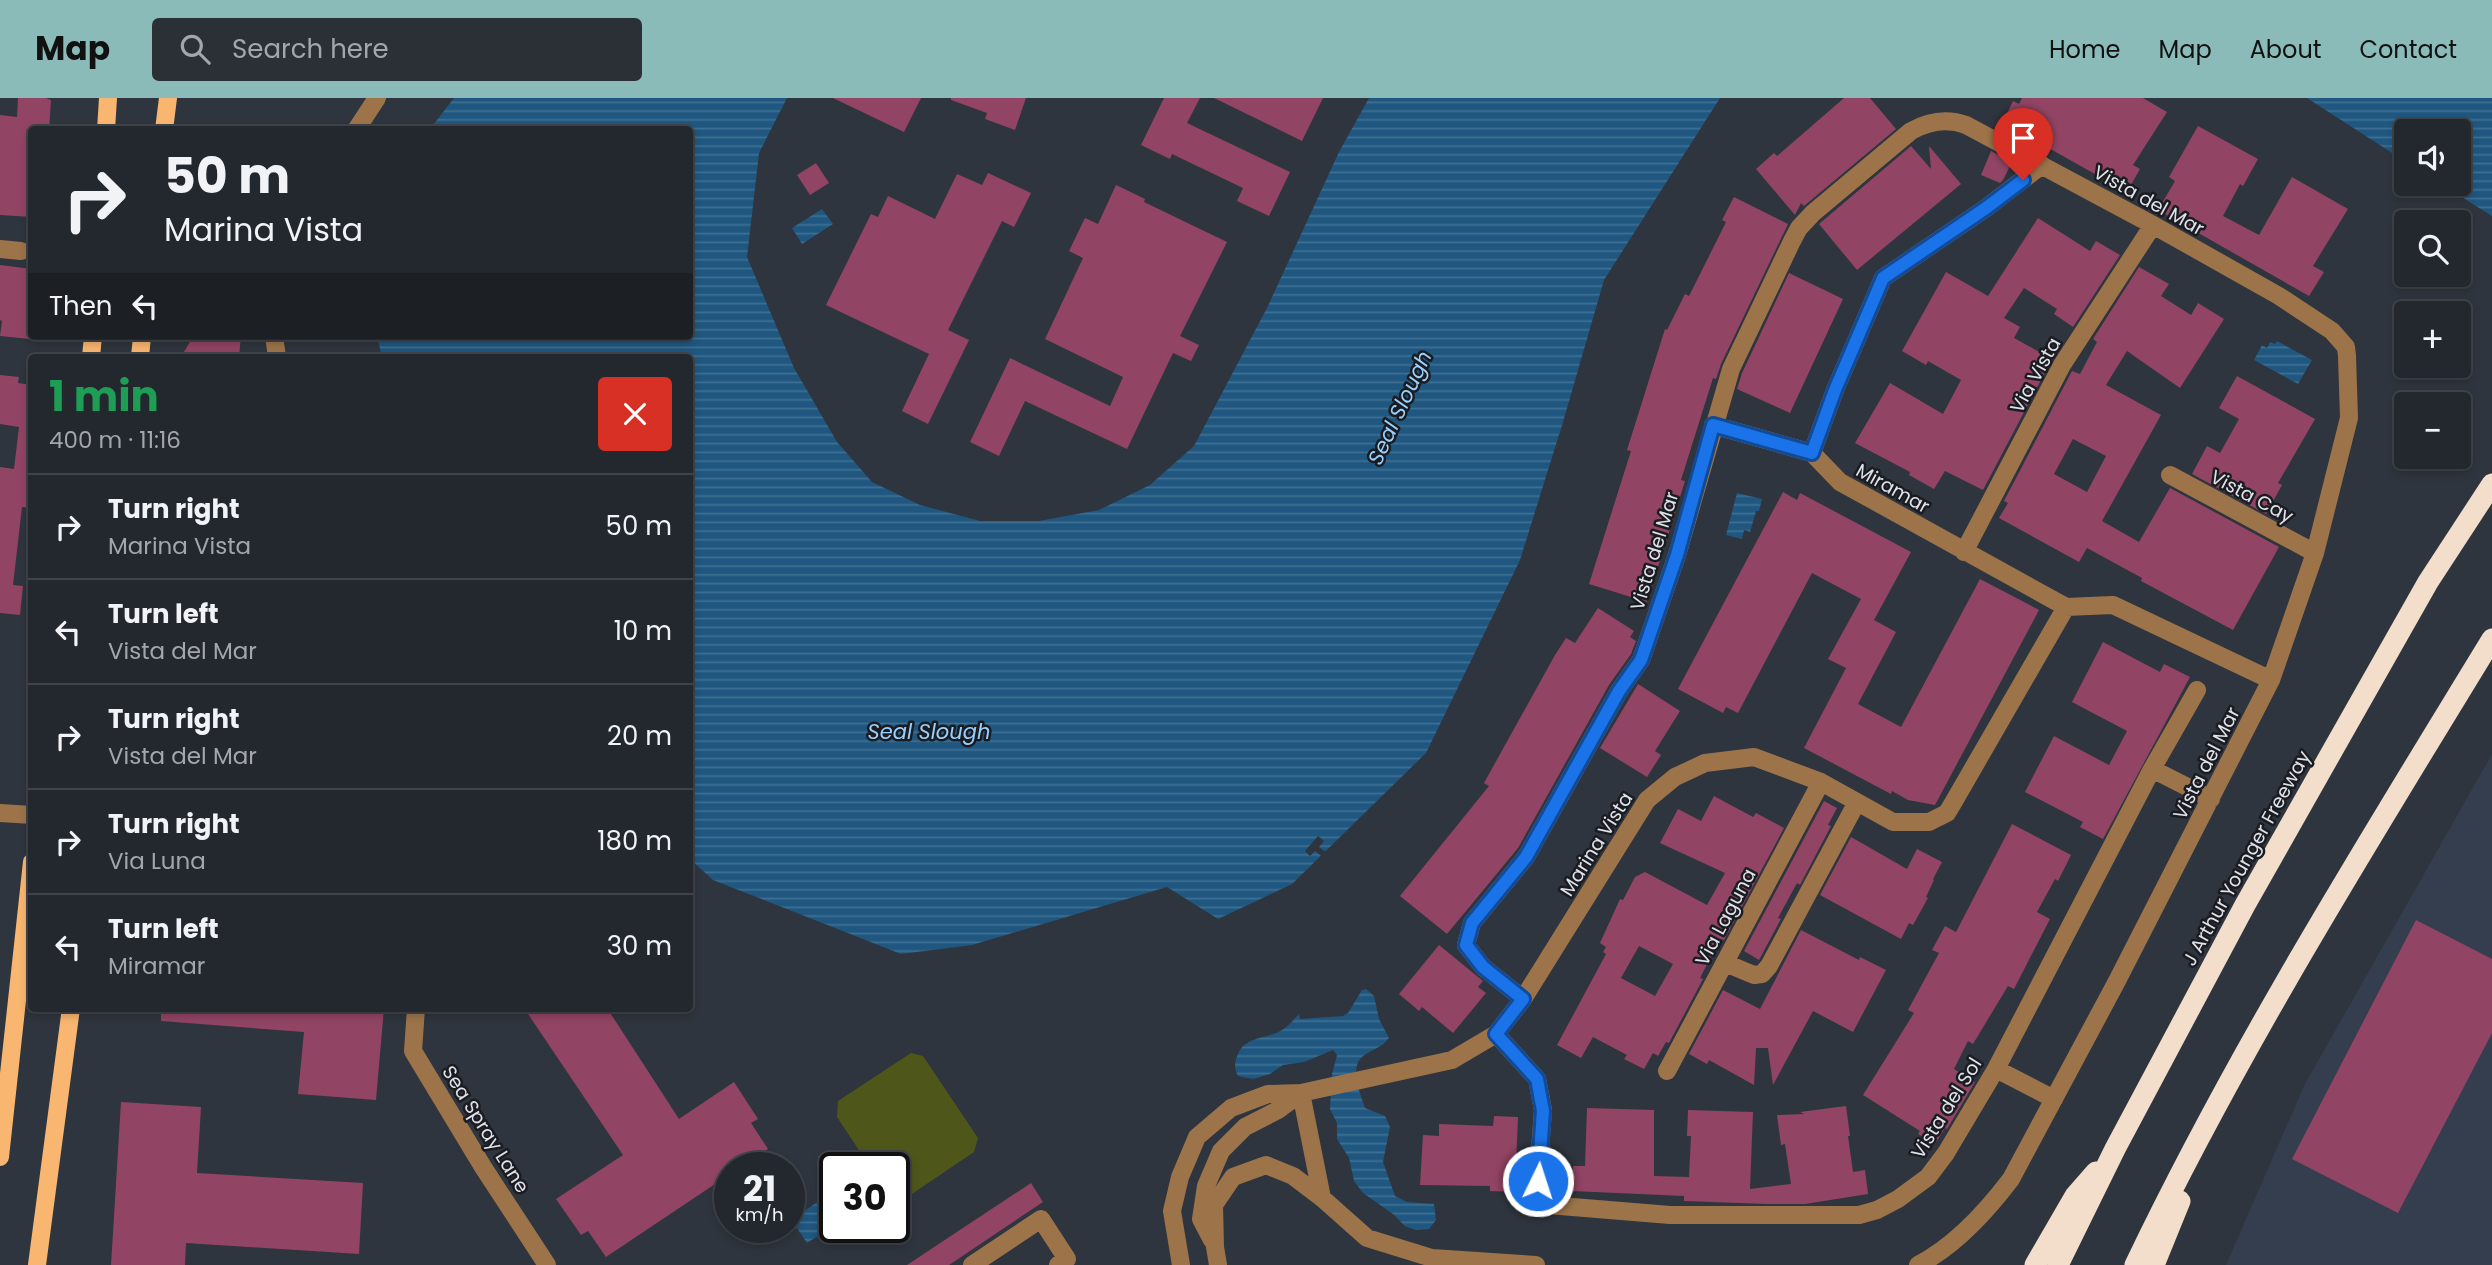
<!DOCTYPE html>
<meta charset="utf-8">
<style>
:root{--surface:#23282e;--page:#2b3036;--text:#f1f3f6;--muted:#a3a6aa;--line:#40444a;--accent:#8bbbb9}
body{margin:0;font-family:Poppins,sans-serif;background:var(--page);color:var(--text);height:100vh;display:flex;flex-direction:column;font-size:26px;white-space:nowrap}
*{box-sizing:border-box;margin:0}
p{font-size:23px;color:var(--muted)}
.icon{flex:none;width:38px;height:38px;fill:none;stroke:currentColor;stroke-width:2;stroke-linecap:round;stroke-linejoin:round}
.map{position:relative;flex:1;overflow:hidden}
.drawer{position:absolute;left:28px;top:256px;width:665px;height:658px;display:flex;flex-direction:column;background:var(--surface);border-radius:7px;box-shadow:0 4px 10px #0003,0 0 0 2px var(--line)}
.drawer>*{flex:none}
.banner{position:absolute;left:28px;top:28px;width:665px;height:214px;border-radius:7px;box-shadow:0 4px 10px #0003,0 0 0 2px var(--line);background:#23282e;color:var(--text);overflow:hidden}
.fabs{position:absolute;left:2394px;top:21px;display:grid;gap:14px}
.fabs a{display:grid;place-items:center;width:77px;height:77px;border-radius:7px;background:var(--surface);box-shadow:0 4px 10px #0003,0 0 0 2px var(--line);font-size:35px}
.speed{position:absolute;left:714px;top:1054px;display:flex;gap:14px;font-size:35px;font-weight:700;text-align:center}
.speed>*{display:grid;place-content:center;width:91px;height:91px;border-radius:50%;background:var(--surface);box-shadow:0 4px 10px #0003,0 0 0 2px var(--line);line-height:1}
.speed small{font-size:18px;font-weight:400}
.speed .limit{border:4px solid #111;border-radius:10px;background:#fff;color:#111}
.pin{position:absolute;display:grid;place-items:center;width:60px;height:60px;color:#fff;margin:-72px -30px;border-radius:50% 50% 50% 0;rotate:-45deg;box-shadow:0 0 7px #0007}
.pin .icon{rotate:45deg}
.me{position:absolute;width:77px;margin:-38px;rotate:4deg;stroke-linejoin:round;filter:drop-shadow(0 0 5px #0008)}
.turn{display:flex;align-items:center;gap:24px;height:147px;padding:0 21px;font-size:32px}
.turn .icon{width:91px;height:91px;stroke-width:2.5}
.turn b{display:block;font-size:49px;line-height:60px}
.then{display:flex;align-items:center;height:66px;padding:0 21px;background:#0003;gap:14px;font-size:26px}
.round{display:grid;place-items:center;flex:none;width:74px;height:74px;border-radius:7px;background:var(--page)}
.summary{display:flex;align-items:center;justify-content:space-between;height:119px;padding:0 21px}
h1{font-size:42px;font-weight:700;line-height:52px;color:#1e9e55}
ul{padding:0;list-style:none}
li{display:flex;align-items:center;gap:21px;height:105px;padding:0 21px;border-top:2px solid var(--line)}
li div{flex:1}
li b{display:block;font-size:26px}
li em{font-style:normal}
header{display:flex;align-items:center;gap:42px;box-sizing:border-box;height:98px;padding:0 35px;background:var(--accent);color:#111}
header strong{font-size:33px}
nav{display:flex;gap:38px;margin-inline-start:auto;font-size:24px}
.search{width:490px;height:63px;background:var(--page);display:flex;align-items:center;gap:18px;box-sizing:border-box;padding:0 24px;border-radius:7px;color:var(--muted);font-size:26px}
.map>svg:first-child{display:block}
.built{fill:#353e4e}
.green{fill:#4e5619}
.water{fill:url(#water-rules)}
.pier{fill:#2f353e}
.building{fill:#924464;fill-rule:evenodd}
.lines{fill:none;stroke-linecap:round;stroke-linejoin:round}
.minor{stroke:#9d744a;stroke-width:18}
.major{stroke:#f9b670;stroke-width:18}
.highway{stroke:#f2deca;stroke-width:21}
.route-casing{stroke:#114b97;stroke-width:18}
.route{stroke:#1a73e8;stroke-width:12}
.labels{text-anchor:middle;stroke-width:5;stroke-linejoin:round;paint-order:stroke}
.street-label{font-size:19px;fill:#dfe3e9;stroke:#1a1c21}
.water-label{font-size:21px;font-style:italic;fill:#9ad0fe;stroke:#1a1c21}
</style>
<header>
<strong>Map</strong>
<div class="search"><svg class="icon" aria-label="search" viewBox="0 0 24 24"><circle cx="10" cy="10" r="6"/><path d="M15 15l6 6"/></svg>Search here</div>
<nav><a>Home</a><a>Map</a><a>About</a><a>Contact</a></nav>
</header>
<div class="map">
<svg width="2492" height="1167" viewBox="0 0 2492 1167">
<defs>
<pattern id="water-rules" width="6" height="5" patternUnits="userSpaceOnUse" patternTransform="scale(1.75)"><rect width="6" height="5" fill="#1f5780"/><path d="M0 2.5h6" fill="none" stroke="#3f6f92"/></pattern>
</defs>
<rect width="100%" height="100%" fill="#2f353e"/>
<path class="built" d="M2492,656V1167H2226L2305,986Z"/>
<path class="green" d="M911,955L923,958L978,1040L974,1054L903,1102L894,1100V1069H870L837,1019L838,1003Z"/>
<path class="water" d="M454,0H787L759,55L747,159L794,270L837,344L872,384L920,407L980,423H1039L1099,412L1150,387L1194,348L1267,210L1339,54L1369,0H1720L1604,182L1563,324L1520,462L1426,655L1292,786L1218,821L1167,789L972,847L901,856L713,782L690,761V259H382L377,238H690V32L430,31Z
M2307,0H2492V118L2441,86H2459V33H2406V64Z
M822,111L833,126L802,146L792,130Z
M2277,243L2312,262L2298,286L2254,262L2262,247L2267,250L2270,244L2275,246Z
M1737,395L1762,401L1759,413H1756L1750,434L1744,432L1742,441L1726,437Z
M1366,891L1374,898L1379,921L1389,940C1381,950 1375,950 1366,956C1347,967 1360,994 1365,1010L1385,1018L1390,1029L1383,1064L1395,1098L1407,1104L1434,1106L1436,1122L1429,1131L1416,1132L1405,1128L1393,1116L1363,1095L1354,1083L1349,1060L1337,1041V1025L1330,1011L1332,976L1337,957L1333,952L1304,964L1283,967L1270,976L1253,981L1238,978C1234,970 1234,965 1238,956C1245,938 1268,941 1282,932C1289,928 1294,921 1299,916L1300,921L1343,918L1348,915L1362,892Z
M828,1097L835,1107V1127L807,1145L797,1130L792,1132L789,1123Z"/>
<path class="pier" d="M1318,738L1324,743L1319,749L1328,756L1324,760L1315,753L1310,758L1305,753Z"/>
<path class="building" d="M18,0H46L51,2L49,32H32V119L0,117V17L17,19Z
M833,0H921L904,34Z
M951,0H1026L1015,32L985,21L987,15L951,2Z
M1164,0H1200L1187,25L1290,74L1269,118L1237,103L1243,90L1172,56L1170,61L1141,47Z
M1214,0H1323L1302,43Z
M1844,0H1870L1896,31L1804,108L1801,105L1795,117L1756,71L1774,55L1777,58Z
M2022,0H2143L2167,14L2133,67L2140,71L2127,94L2045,48L2023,39L2021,44L2001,33L2003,29L2001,28L2013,3L2019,6Z
M2198,28L2258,61L2243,88L2240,86L2223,118L2259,137L2292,79L2348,111L2313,168L2324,174L2309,198L2158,112L2175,83L2169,79Z
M1911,48L1931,71L1929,48L1961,86L1857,172L1819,126Z
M1991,53L2012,64L2003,82L2000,85L1981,77Z
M816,65L829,85L810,97L797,77Z
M988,75L1031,95L1014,129L1002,123L948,232L969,242L928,326L902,313L929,256L826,207L871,116L878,119L888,98L935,121L957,76L982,87Z
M1116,87L1145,101L1144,104L1227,144L1180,238L1199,247L1191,263L1173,255L1127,351L1025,303L999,358L970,344L1010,260L1110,308L1123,279L1045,241L1083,160L1069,153L1085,120L1098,126Z
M1734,99L1788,126L1721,266L1716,281L1713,280L1681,382L1685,383L1647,504L1589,486L1631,353L1627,352L1665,231L1667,232L1685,196L1689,198L1726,124L1722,122Z
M2038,120L2090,153L2096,143L2120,157L2073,229L2054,216L2057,211L2024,190L2004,220L2020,229L2014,240L2052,261L1983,392L1945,373L1934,391L1909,377L1910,374L1855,345L1890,285L1943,316L1961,282L1928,263L1926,267L1902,253L1946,174L1988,198Z
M0,167L32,171L30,241L0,238L2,223L0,222Z
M2139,169L2169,186L2161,198L2191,217L2198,205L2224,221L2180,290L2127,253L2106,287L2161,317L2102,423L2139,444L2170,390L2279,449L2233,532L2141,483L2142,480L2087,450L2079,464L1999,420L2008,405L2004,403L2072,273L2080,276L2097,244L2093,241ZM2073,341L2106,358L2087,394L2054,376Z
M1789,175L1843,201L1790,315L1737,291L1742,275Z
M197,238H241L239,259H181L191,242Z
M0,277L19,279L18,285L32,287V410L22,409L13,487L23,488L20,517L0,515V369L14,371L19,329L0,326Z
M2237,278L2315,321L2278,385L2282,387L2266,416L2192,376L2207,348L2220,355L2239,321L2219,310Z
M1783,394L1797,402L1800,395L1911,454L1874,522L1896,534L1858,606L1901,629L1980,481L2039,512L1935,707L1908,702L1892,693L1891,696L1804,650L1846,570L1828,561L1861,501L1812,475L1738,615L1726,609L1723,615L1678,591Z
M1598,510L1634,533L1630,539L1636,543L1631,556L1609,587L1518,750L1447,836L1400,798L1489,688L1484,685L1555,557L1566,540L1575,545Z
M2103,544L2160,574L2164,566L2190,579L2103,741L2080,729L2083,724L2025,694L2054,638L2109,667L2127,633L2072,604Z
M1638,586L1680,613L1655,653L1661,657L1647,679L1600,650Z
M1714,698L1753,719L1756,715L1784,730L1724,842L1720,841L1700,880L1703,881L1669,945L1666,944L1658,958L1653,955L1644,971L1624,961L1627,957L1593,939L1581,960L1557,947L1606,856L1603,854L1606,849L1600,845L1620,801L1623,802L1635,779L1645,774L1707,807L1725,775L1660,745L1678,711L1701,723ZM1639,848L1673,866L1655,898L1621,880Z
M1824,703L1837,710L1828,727L1831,728L1800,787L1797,785L1778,820L1781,821L1759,862L1744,853Z
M2012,726L2071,757L2058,783L2055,781L2037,814L2050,821L2014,891L2008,888L1973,946L1968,943L1954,971L1975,984L1947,1031L1945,1030L1935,1046L1918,1036L1920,1033L1863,997L1914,915L1908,912L1939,855L1932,852L1945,828L1956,834Z
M1851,739L1907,771L1917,751L1942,764L1933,781L1934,782L1926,799L1928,800L1913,827L1909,825L1901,841L1820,797Z
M2416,822L2492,861V935L2398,1115L2292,1061Z
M1801,832L1859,862L1860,859L1886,872L1853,934L1813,913L1773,987L1768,950H1756L1754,987L1709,962L1707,966L1689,956L1723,892L1760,911Z
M1439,847L1483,883L1478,889L1486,895L1453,935L1422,909L1419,913L1399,896Z
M161,910H384L376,1002L298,996L304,934L161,923Z
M524,910H607L679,1021L734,984L758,1021L751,1025L768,1051L740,1069H730V1076L606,1159L588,1133L581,1137L556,1101L623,1057Z
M121,1004L201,1009L197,1075L363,1085L359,1156L186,1145L185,1167H111Z
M1846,1008L1850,1038H1848L1853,1074L1865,1072L1868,1096L1805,1106H1766L1684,1103V1098L1572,1093L1573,1068H1585L1587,1010L1654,1012V1078L1689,1079L1691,1038H1687L1688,1012L1753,1014L1750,1091L1791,1086L1785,1046L1781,1047L1777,1017L1804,1016L1800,1014Z
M1494,1018L1518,1019L1515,1094L1490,1093V1088L1420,1087L1423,1037L1439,1038V1026L1493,1028Z
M1031,1085L1043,1104L961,1159L949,1167H907Z"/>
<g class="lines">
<path class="minor" d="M356,32L377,0
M2042,67L1986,110L1883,180L1835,292L1812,355L1840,384L2066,509L2113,507L2271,582
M0,151L21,153
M274,238L277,259
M1713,327L1812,355
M2170,377L2315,455
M1964,454L2062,267L2153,127
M2152,671L2211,701
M0,715L32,717
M1725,865L1754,877L1762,876L1769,868L1857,704
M1523,901L1483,869L1466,847L1472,825L1526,759L1619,593L1641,562L1677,457L1731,271L1792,143L1799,130L1813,115L1911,33C1929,23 1947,20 1966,27L2153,127L2279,198L2332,233L2346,249L2347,258L2349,320L2315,455L2271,582L2117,883L2011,1081C1986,1114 1955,1148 1918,1167
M416,910L413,953L483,1069L547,1167
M1496,936L1537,981L1543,1012L1536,1106L1670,1117H1859L1877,1112L1898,1101L1928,1079L1946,1055L1996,971L2152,671L2197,592
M1996,971L2054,1001
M1667,973L1821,684
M1301,995L1322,1100
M1212,1142L1201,1121L1206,1088L1221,1053L1245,1029L1278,1012L1301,995
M972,1167L1041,1121L1067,1161L1058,1167
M1181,1167L1172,1113L1180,1079L1197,1039L1231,1010L1268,996L1301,995L1452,962L1496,936L1523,901L1647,702L1675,679L1705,665L1754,659L1821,684L1893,724H1929L1947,715L1953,705L2066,509
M1218,1167L1215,1149L1214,1107L1233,1079L1266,1067L1293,1078L1322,1100L1367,1140L1432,1160L1536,1167"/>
<path class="major" d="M106,32L108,0
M164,32L168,0
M91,259L93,238
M140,259L142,238
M0,1059L32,764
M37,1167L71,910"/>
<path class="highway" d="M2035,1167L2075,1098L2096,1074
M2058,1167L2115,1051L2245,807L2428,484L2492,386
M2135,1167C2239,950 2367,746 2492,541
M2154,1167L2180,1103"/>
</g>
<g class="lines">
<defs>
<path id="route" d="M1538,1083L1543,1013L1537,981L1496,936L1523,901L1483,869L1466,847L1472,825L1526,759L1619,593L1641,562L1677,457L1713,327L1812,355L1835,292L1883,180L1986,110L2023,82"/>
</defs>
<use href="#route" class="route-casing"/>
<use href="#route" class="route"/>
</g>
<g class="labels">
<g class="street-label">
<text transform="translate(2149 102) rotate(29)" y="7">Vista del Mar</text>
<text transform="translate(2035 277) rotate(-61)" y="7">Via Vista</text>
<text transform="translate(1893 390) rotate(29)" y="7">Miramar</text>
<text transform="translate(2252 398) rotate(28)" y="7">Vista Cay</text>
<text transform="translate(1654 453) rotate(-73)" y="7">Vista del Mar</text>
<text transform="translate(2206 665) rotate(-63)" y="7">Vista del Mar</text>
<text transform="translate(1596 746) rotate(-58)" y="7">Marina Vista</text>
<text transform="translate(2246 760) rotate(-61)" y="7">J Arthur Younger Freeway</text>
<text transform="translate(1725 819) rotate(-62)" y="7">Via Laguna</text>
<text transform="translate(1946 1010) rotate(-58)" y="7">Vista del Sol</text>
<text transform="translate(486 1031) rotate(58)" y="7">Sea Spray Lane</text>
</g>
<g class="water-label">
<text transform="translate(1400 310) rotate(-65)" y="7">Seal Slough</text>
<text x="929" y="641">Seal Slough</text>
</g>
</g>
</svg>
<div class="fabs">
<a><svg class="icon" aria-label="sound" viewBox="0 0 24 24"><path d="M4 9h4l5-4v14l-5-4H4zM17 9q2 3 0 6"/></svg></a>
<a><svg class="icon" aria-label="search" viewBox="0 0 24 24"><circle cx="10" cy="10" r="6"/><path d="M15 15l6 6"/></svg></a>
<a>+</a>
<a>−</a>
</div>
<div class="speed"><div>21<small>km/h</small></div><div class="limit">30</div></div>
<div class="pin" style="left:2023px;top:82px;background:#d93025"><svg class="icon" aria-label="arrive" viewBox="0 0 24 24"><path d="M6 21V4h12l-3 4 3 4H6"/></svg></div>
<svg class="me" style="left:1538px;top:1083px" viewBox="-20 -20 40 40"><circle r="17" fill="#1a73e8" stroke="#fff" stroke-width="3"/><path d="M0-11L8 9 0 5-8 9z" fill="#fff"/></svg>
<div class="banner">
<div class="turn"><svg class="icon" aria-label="right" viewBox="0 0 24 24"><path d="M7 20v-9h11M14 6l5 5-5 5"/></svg><div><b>50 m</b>Marina Vista</div></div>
<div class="then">Then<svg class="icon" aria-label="left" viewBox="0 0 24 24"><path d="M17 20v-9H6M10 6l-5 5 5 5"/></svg></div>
</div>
<section class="drawer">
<div class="summary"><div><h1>1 min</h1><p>400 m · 11:16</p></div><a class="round" style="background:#d93025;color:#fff"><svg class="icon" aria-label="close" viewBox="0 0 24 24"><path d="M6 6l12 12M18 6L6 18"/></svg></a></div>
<ul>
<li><svg class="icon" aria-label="right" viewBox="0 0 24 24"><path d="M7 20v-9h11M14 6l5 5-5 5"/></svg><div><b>Turn right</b><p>Marina Vista</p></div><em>50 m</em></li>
<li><svg class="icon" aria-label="left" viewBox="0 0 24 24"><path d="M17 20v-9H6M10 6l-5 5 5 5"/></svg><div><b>Turn left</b><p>Vista del Mar</p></div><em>10 m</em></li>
<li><svg class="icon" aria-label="right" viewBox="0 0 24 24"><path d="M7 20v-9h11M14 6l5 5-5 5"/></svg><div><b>Turn right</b><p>Vista del Mar</p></div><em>20 m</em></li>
<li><svg class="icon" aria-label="right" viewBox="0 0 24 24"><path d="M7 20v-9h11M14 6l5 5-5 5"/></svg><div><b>Turn right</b><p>Via Luna</p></div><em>180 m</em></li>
<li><svg class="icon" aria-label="left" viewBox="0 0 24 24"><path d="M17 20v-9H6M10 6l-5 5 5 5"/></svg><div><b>Turn left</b><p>Miramar</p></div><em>30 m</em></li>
</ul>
</section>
</div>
